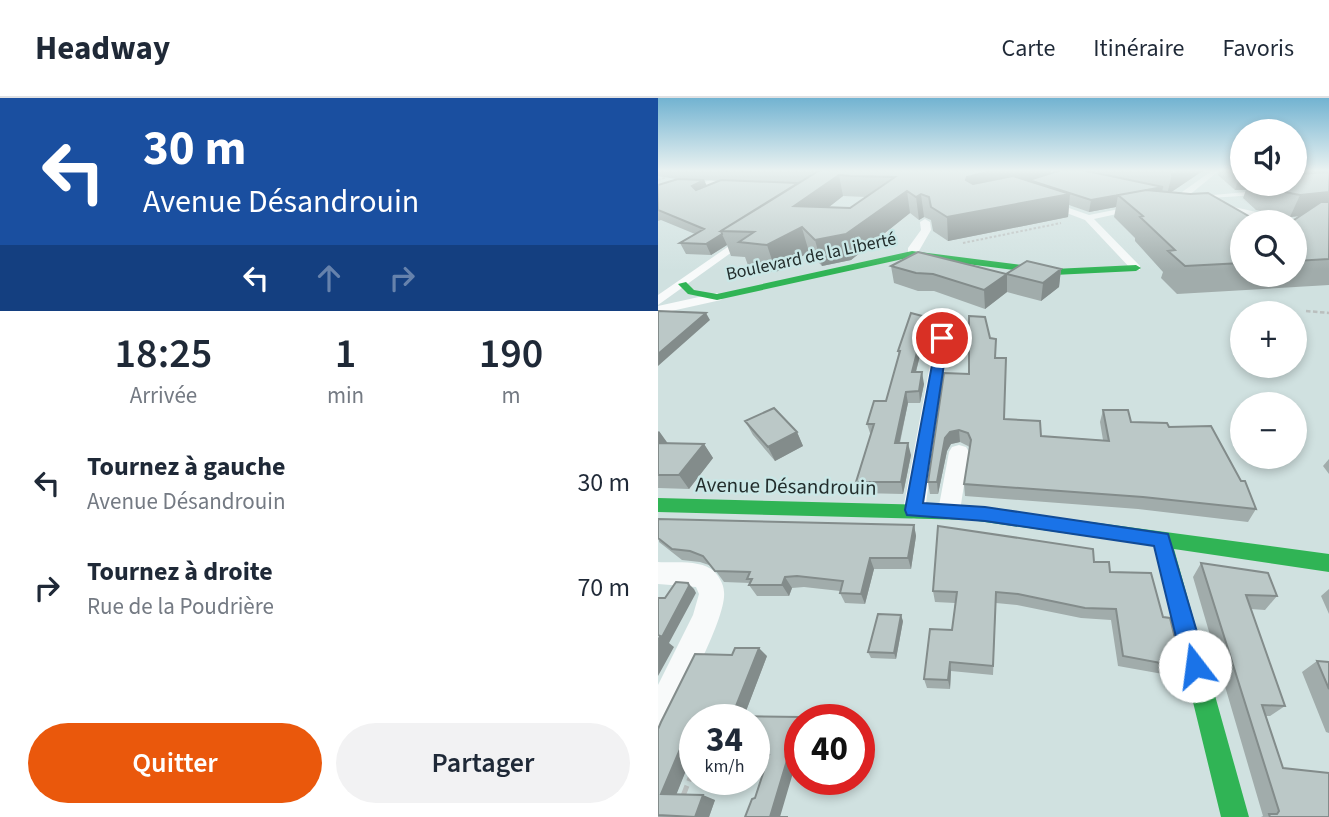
<!DOCTYPE html>
<html lang="fr">
<meta charset="utf-8">
<style>
:root{--surface:#fff;--page:#f2f2f3;--text:#1f2937;--muted:#747a83;--line:#e0e1e3;--accent:#ea580c}
body{margin:0;font-family:"Source Sans 3",sans-serif;background:var(--page);color:var(--text);height:100vh;display:flex;flex-direction:column;font-size:26px;white-space:nowrap}
*{box-sizing:border-box;margin:0}
p{font-size:23px;color:var(--muted)}
.icon{flex:none;width:38px;height:38px;fill:none;stroke:currentColor;stroke-width:2;stroke-linecap:round;stroke-linejoin:round}
.map{position:relative;flex:1;overflow:hidden}
.sheet{display:flex;flex-direction:column;background:var(--surface);width:658px}
.sheet>*{flex:none}
.top-card{background:#1a4fa0;color:#fff;overflow:hidden}
.fabs{position:absolute;left:572px;top:21px;display:grid;gap:14px}
.fabs a{display:grid;place-items:center;width:77px;height:77px;border-radius:50%;background:var(--surface);box-shadow:0 4px 10px #0003;font-size:35px}
.speed{position:absolute;left:21px;top:606px;display:flex;gap:14px;font-size:35px;font-weight:700;text-align:center}
.speed>*{display:grid;place-content:center;width:91px;height:91px;border-radius:50%;background:var(--surface);box-shadow:0 4px 10px #0003;line-height:1}
.speed small{font-size:18px;font-weight:400}
.speed .limit{border:10px solid #d22;background:#fff;color:#111}
.pin{position:absolute;display:grid;place-items:center;width:60px;height:60px;color:#fff;margin:-30px;border:4px solid #fff;border-radius:50%;box-shadow:0 2px 7px #0007}
.me{position:absolute;width:77px;margin:-38px;rotate:345deg;stroke-linejoin:round;filter:drop-shadow(0 0 5px #0008)}
.turn{display:flex;align-items:center;gap:24px;height:147px;padding:0 28px;font-size:32px}
.turn .icon{width:91px;height:91px;stroke-width:2.5}
.turn b{display:block;font-size:49px;line-height:60px}
.lanes{display:flex;align-items:center;height:66px;padding:0 28px;background:#0003;justify-content:center;gap:35px;direction:ltr}
.lanes .off{opacity:.35}
.eta{display:flex;justify-content:space-evenly;align-items:center;height:119px;text-align:center}
.eta b{font-size:42px;font-weight:600;line-height:49px}
.action{display:flex;gap:14px;margin-top:auto;padding:14px 28px}
.action a{flex:1;height:80px;border-radius:42px;background:var(--accent);color:#fff;font-size:28px;font-weight:600;line-height:80px;text-align:center}
.action a+a{background:var(--page);color:var(--text)}
ul{padding:0;list-style:none}
li{display:flex;align-items:center;gap:21px;height:105px;padding:0 28px}
li div{flex:1}
li b{display:block;font-size:26px}
li em{font-style:normal}
header{display:flex;align-items:center;gap:42px;box-sizing:border-box;height:98px;padding:0 35px;background:var(--surface);border-bottom:2px solid var(--line)}
header strong{font-size:33px}
nav{display:flex;gap:38px;margin-inline-start:auto;font-size:24px}
main{display:flex;flex:1;min-height:0}
.map>svg:first-child{display:block}
.lines{fill:none;stroke-linecap:round;stroke-linejoin:round}
.path-far2{stroke:#babfbe;stroke-width:2;stroke-dasharray:2.5 2;stroke-linecap:butt}
.path-far1{stroke:#babfbe;stroke-width:2.5;stroke-dasharray:4.5 2.5;stroke-linecap:butt}
.path{stroke:#babfbe;stroke-width:5;stroke-dasharray:11 5;stroke-linecap:butt}
.street{fill:#f8fafa;fill-rule:evenodd}
.fast{fill:#30b455;fill-rule:evenodd}
.wall{fill:#a1acab;fill-rule:evenodd}
.shaded-wall{fill:#838c8b}
.building{fill:#bbc8c7;stroke:#838c8b;stroke-width:2;fill-rule:evenodd}
.route{fill:#1a73e8;stroke:#114b97;stroke-width:2}
.labels{text-anchor:middle;stroke-width:5;stroke-linejoin:round;paint-order:stroke}
.far-street-label{font-size:18px;fill:#232e2d;stroke:#cae7e6}
.street-label{font-size:21px;fill:#232e2d;stroke:#cae7e6}
</style>
<header>
<strong>Headway</strong>
<nav><a>Carte</a><a>Itinéraire</a><a>Favoris</a></nav>
</header>
<main>
<section class="sheet">
<div class="top-card">
<div class="turn"><svg class="icon" aria-label="left" viewBox="0 0 24 24"><path d="M17 20v-9H6M10 6l-5 5 5 5"/></svg><div><b>30 m</b>Avenue Désandrouin</div></div>
<div class="lanes"><svg class="icon" aria-label="left" viewBox="0 0 24 24"><path d="M17 20v-9H6M10 6l-5 5 5 5"/></svg><svg class="icon off" aria-label="ahead" viewBox="0 0 24 24"><path d="M12 20V5M6 11l6-6 6 6"/></svg><svg class="icon off" aria-label="right" viewBox="0 0 24 24"><path d="M7 20v-9h11M14 6l5 5-5 5"/></svg></div>
</div>
<div class="eta">
<div><b>18:25</b><p>Arrivée</p></div>
<div><b>1</b><p>min</p></div>
<div><b>190</b><p>m</p></div>
</div>
<ul>
<li><svg class="icon" aria-label="left" viewBox="0 0 24 24"><path d="M17 20v-9H6M10 6l-5 5 5 5"/></svg><div><b>Tournez à gauche</b><p>Avenue Désandrouin</p></div><em>30 m</em></li>
<li><svg class="icon" aria-label="right" viewBox="0 0 24 24"><path d="M7 20v-9h11M14 6l5 5-5 5"/></svg><div><b>Tournez à droite</b><p>Rue de la Poudrière</p></div><em>70 m</em></li>
</ul>
<div class="action"><a>Quitter</a><a>Partager</a></div>
</section>
<div class="map">
<svg width="671" height="719" viewBox="0 0 671 719">
<rect width="100%" height="100%" fill="#d0e1e0"/>
<g class="lines">
<path class="path-far2" d="M0,82L9,79
M305,145L403,125"/>
<path class="path-far1" d="M648,213L671,215"/>
<path class="path" d="M25,698L37,667"/>
<path class="street" d="M78,72H87L49,88L42,86Z
M393,72H404L430,79L426,81Z
M555,72H562L530,98H524V94Z
M612,92L615,96L536,101L532,99Z
M388,102L431,117L486,106V110L436,121L482,168V172H474L427,122L385,106Z
M558,105L629,121L634,124H618L555,110Z
M267,121L272,124L273,132L258,158H250V150L263,132L262,124Z
M87,137L95,139L0,207V197Z
M59,195L65,199L63,202L0,216V208Z
M284,236L291,240L267,412L264,418L256,421L248,418L245,412L277,240Z
M301,347L308,349L311,354L302,413L299,419L291,422L283,419L280,413L291,354L294,349Z
M0,464C16,465 40,462 53,471C60,476 66,486 66,494C69,519 23,602 11,629L0,633V587L35,517L41,496L38,489L0,486Z"/>
<path class="fast" d="M254,153L396,171L478,167L483,170L478,173L396,177L254,159L59,202L30,196L20,186L28,184L36,192L59,196Z
M0,400L313,408L671,456V474L516,451L591,719H563L497,448L313,422L0,414Z"/>
</g>
<path class="wall" d="M0,72H393V75L369,82L371,83L403,72H549L543,74L513,94L584,124V177H637V124L642,118L632,119L598,112L585,100L588,92H577L560,77L561,72H584V86H637L671,72V187L519,196L503,180L505,174L477,143V140L456,119L458,109L431,114L411,107L410,119L290,143L275,133L273,122L266,119L261,122L252,115L193,162L164,168L151,154L118,174L91,170L87,159L73,158L69,147L53,157L28,156L22,145L37,136L3,122L0,123V87L18,81L0,78ZM46,82L61,83L49,88ZM185,98L208,99L192,110L171,109Z
M233,168L348,176L403,171L401,189L383,203L349,194L327,211L276,193H260L236,185Z
M268,219L269,229L258,274L266,286L262,305H250L242,345L253,357L245,396L202,395L198,384L213,338L209,326L228,303L241,258L240,253Z
M332,240L346,321L383,338L445,342L442,324L445,312L473,324L511,329L598,411L590,424L480,411L307,398L306,386L312,350L310,348L302,344L293,346L289,353L280,396H272L270,384L311,276Z
M87,323L139,334L145,348L117,363L95,337Z
M0,333L9,345L46,346L55,360L31,391L0,390Z
M671,361V376L665,368Z
M0,421L256,427L258,438L253,471H216L207,506L187,505L182,495V493L146,489L134,490L131,498H99L91,487L92,485L66,484L54,468L42,464L24,462L1,444Z
M436,464L452,474L505,519L524,569L516,578L460,568L453,522L423,520L359,507L338,505L335,577L293,573L292,591L269,590L266,581L294,532L297,505L277,504L275,493Z
M543,465L619,498L607,512L593,511L627,608L612,618H608L625,670L671,719H603L605,718L535,479Z
M671,491V516L663,498Z
M245,523L238,561L213,560L210,554Z
M109,558L86,618L142,619L145,621H142L87,719L97,700L110,661L104,657L108,647H96V621H37V650L18,696L57,702L51,719H0V631Z
M659,563L671,564V635L668,634L644,574Z"/>
<path class="shaded-wall" d="M337,72H393V75L310,100L308,82L309,79Z
M521,72H549L543,74L509,97L514,76Z
M584,72V86H590L588,92H577Z
M637,72H671V84L637,86Z
M181,77L185,98L144,130L151,154L118,174L109,147L136,108Z
M46,82L50,91L38,97L34,88Z
M505,89L503,100L460,97Z
M249,93L252,115L193,162L164,168L157,142Z
M671,94V115L632,119L642,97Z
M263,96L266,119L261,122L258,99Z
M412,96L410,119L290,143L289,119Z
M460,97L458,109L431,114L433,102Z
M64,136L69,147L53,157L48,146Z
M403,171L401,189L383,203L385,185Z
M349,176V194L327,211L326,192Z
M48,215L52,222L0,268V256Z
M268,219L269,229L255,285L254,274Z
M264,274L266,286L262,305L261,293Z
M248,294L250,305L239,356L237,345Z
M301,332L302,344L293,346L289,353L280,396L279,384L287,340L292,334Z
M1,333L11,347L0,356V334Z
M139,334L145,348L117,363L110,349Z
M250,345L253,357L245,396L243,384Z
M46,346L55,360L31,391L21,377Z
M256,427L258,438L253,471L250,460Z
M212,460L216,471L207,506L203,496Z
M127,479L134,490L131,498L124,487Z
M30,485L36,491L38,495L11,545L16,549L0,578V540Z
M243,517L245,523L238,561L236,555Z
M101,550L109,558L85,621L74,618Z
M292,564L293,573L292,591L290,582Z
M142,619L145,621H142V651L122,719H112Z
M28,637L37,642V650L17,700L3,696Z
M45,697L57,702L51,719H37Z"/>
<path class="building" d="M162,72H337L309,79L308,82L315,86L355,78L412,96L289,119L273,109L271,99L263,96L258,99L249,93L188,136L157,142L144,129L109,147L81,144L96,134L63,133ZM181,77L192,78L237,79L192,110L136,108Z
M403,72H424L505,89L433,102L371,82Z
M514,72H521L514,76Z
M671,74V94L642,97L606,90L601,86H637V76Z
M20,81L46,82L34,88L38,92L63,82L140,85L63,133L64,136L48,146L22,145L46,131L0,112V87Z
M488,92L532,96L550,95L601,124H584V165L527,168L510,153L517,152L482,119L485,118L460,97Z
M663,104H671V161L637,163V124H633Z
M260,154L348,176L369,163L403,171L385,185L349,176L326,192L275,176L258,175L233,168Z
M0,213L48,215L0,256Z
M253,215L268,219L254,274H264L261,293L248,294L237,345H250L243,384H198L216,326H209L216,303H228L242,253H240Z
M311,218L327,219L332,240L338,241L337,260H348L346,321L382,323L383,338L451,343L445,312H470L473,324L509,325L511,329L553,328L583,383H587L598,411L485,399L306,386L313,342L310,335L301,332L292,334L287,340L279,384H270L286,275L311,276Z
M116,310L139,334L110,349L87,323Z
M0,345L46,346L21,377H0Z
M0,421L256,427L250,460H212L203,496L182,495L185,483L139,478L127,479L124,487H91L94,481H89L92,474L57,473L45,458L32,453L14,451L0,440Z
M280,428L435,451L436,464H451L452,474L493,475L505,519L512,520L524,569L465,558L458,511L427,510L360,496L338,494L335,568L292,564L290,582L266,581L272,531L294,532L299,494L275,493Z
M543,465L610,475L619,498L588,497L627,608L604,607L625,670L671,675V719H612L611,716H619L621,713Z
M18,484L30,485L31,488L4,539L0,537V500H7Z
M220,516L243,517L236,555L210,554Z
M77,550H101L74,618L142,619L112,719H130H87L94,701L97,700L111,657H104L109,642L96,641V621H37V638L28,637L3,696L45,697L37,719L0,717V631L3,624L37,556L74,557Z
M659,563L671,564V591Z"/>
<linearGradient id="sky" x2="0" y2="1"><stop stop-color="#72b3d1"/><stop offset="0.42" stop-color="#eaf2f1"/><stop offset="1" stop-color="#eaf2f1" stop-opacity="0"/></linearGradient>
<rect width="671" height="173" fill="url(#sky)"/>
<path class="route" d="M284,236L290,240L265,405L327,409L510,436L549,568L545,576L537,579L529,576L525,568L496,448L327,423L249,417L247,412L279,240Z"/>
<g class="labels">
<g class="far-street-label">
<text transform="translate(153 158) rotate(-12)" y="6">Boulevard de la Liberté</text>
</g>
<g class="street-label">
<text transform="translate(128 388) rotate(1)" y="7">Avenue Désandrouin</text>
</g>
</g>
</svg>
<div class="fabs">
<a><svg class="icon" aria-label="sound" viewBox="0 0 24 24"><path d="M4 9h4l5-4v14l-5-4H4zM17 9q2 3 0 6"/></svg></a>
<a><svg class="icon" aria-label="search" viewBox="0 0 24 24"><circle cx="10" cy="10" r="6"/><path d="M15 15l6 6"/></svg></a>
<a>+</a>
<a>−</a>
</div>
<div class="speed"><div>34<small>km/h</small></div><div class="limit">40</div></div>
<div class="pin" style="left:284px;top:240px;background:#d93025"><svg class="icon" aria-label="arrive" viewBox="0 0 24 24"><path d="M6 21V4h12l-3 4 3 4H6"/></svg></div>
<svg class="me" style="left:537px;top:568px" viewBox="-20 -20 40 40"><circle r="19" fill="#fff"/><path d="M0-13L10 11 0 6-10 11z" fill="#1a73e8"/></svg>
</div>
</main>
